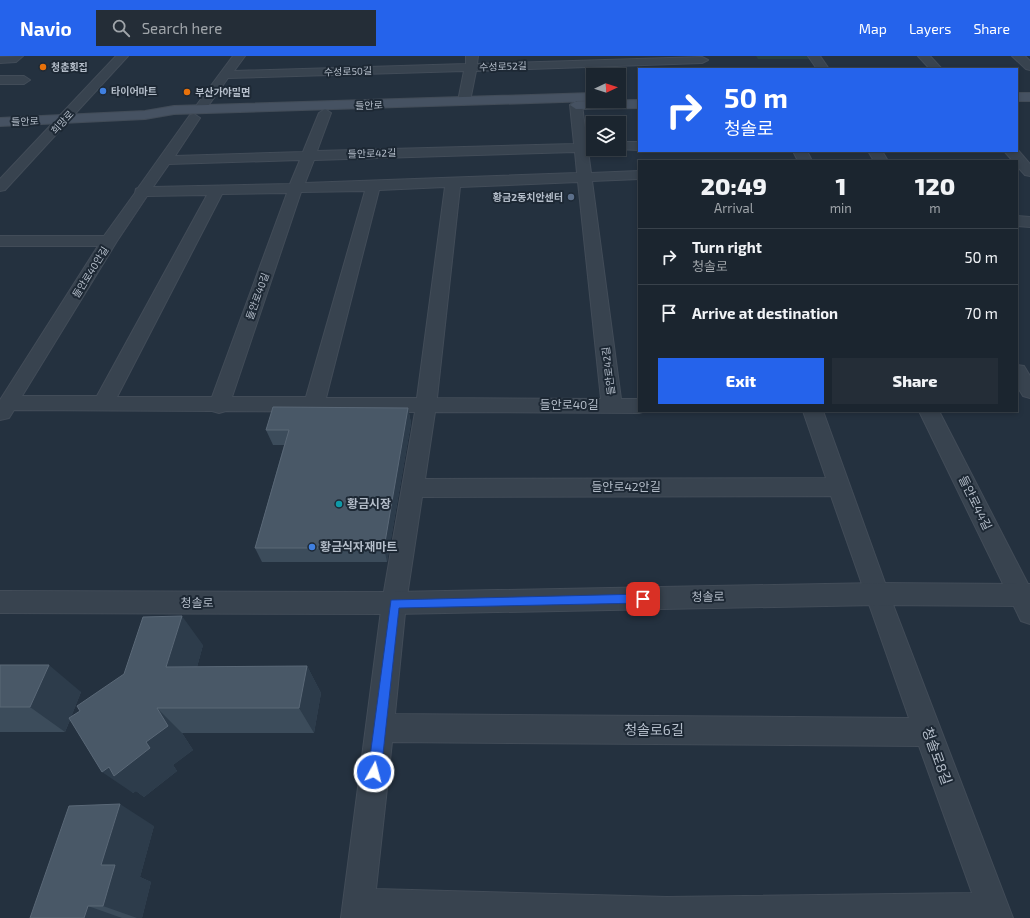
<!DOCTYPE html>
<meta charset="utf-8">
<style>
:root{--surface:#1b252f;--page:#242d37;--text:#f1f3f6;--muted:#a0a5aa;--line:#39424b;--accent:#2563eb}
body{margin:0;font-family:"Exo 2","Noto Sans KR",sans-serif;background:var(--page);color:var(--text);height:100vh;display:flex;flex-direction:column;font-size:15px;white-space:nowrap}
*{box-sizing:border-box;margin:0}
p{font-size:13px;color:var(--muted)}
.icon{flex:none;width:22px;height:22px;fill:none;stroke:currentColor;stroke-width:2;stroke-linecap:round;stroke-linejoin:round}
.map{position:relative;flex:1;overflow:hidden}
.details{position:absolute;left:638px;top:104px;width:380px;height:252px;display:flex;flex-direction:column;background:var(--surface);border-radius:0px;box-shadow:0 2px 6px #0003,0 0 0 1px var(--line)}
.details>*{flex:none}
.banner{position:absolute;left:638px;top:12px;width:380px;height:84px;border-radius:0px;box-shadow:0 2px 6px #0003,0 0 0 1px var(--line);background:#2563eb;color:#fff;overflow:hidden}
.needle{width:26px;rotate:86deg}
.tools{position:absolute;left:586px;top:12px;display:grid;gap:8px}
.tools a{display:grid;place-items:center;width:40px;height:40px;border-radius:0px;background:var(--surface);box-shadow:0 2px 6px #0003,0 0 0 1px var(--line);font-size:20px}
.pin{position:absolute;display:grid;place-items:center;width:34px;height:34px;color:#fff;margin:-17px;border-radius:8px;box-shadow:0 2px 6px #0006}
.me{position:absolute;width:44px;margin:-22px;rotate:7deg;stroke-linejoin:round;filter:drop-shadow(0 0 3px #0008)}
.turn{display:flex;align-items:center;gap:14px;height:84px;padding:0 20px;font-size:18px}
.turn .icon{width:52px;height:52px;stroke-width:2.5}
.turn b{display:block;font-size:28px;line-height:34px}
.eta{display:flex;justify-content:space-evenly;align-items:center;height:68px;text-align:center}
.eta b{font-size:24px;font-weight:800;line-height:28px}
.button{display:flex;gap:8px;margin-top:auto;padding:8px 20px}
.button a{flex:1;height:46px;border-radius:0px;background:var(--accent);color:#fff;font-size:16px;font-weight:800;line-height:46px;text-align:center}
.button a+a{background:var(--page);color:var(--text)}
ul{padding:0;list-style:none}
li{display:flex;align-items:center;gap:12px;height:56px;padding:0 20px;border-top:1px solid var(--line)}
li div{flex:1}
li b{display:block;font-size:15px}
li em{font-style:normal}
header{display:flex;align-items:center;gap:24px;box-sizing:border-box;height:56px;padding:0 20px;background:var(--accent);color:#fff}
header strong{font-size:19px}
nav{display:flex;gap:22px;margin-inline-start:auto;font-size:14px}
.search{width:280px;height:36px;background:var(--page);display:flex;align-items:center;gap:10px;box-sizing:border-box;padding:0 14px;border-radius:0px;color:var(--muted);font-size:15px}
.map>svg:first-child{display:block}
.green{fill:#263f40}
.lines{fill:none;stroke-linecap:round;stroke-linejoin:round}
.minor-casing{stroke:#424c58;stroke-width:2}
.tertiary-casing{stroke:#424c58;stroke-width:2}
.secondary-casing{stroke:#424c58;stroke-width:2}
.minor{fill:#38434f;fill-rule:evenodd}
.tertiary{fill:#38434f;fill-rule:evenodd}
.secondary{fill:#465262;fill-rule:evenodd}
.wall{fill:#3c4c5b}
.shaded-wall{fill:#2d3c4b}
.building{fill:#495867;stroke:#5a6877}
.route{fill:#2563eb;stroke:#184099}
.food-dot{fill:#e8710a;stroke:#1d2834;stroke-width:1.5}
.shop-dot{fill:#3f7fe0;stroke:#1d2834;stroke-width:1.5}
.service-dot{fill:#5c6f8a;stroke:#1d2834;stroke-width:1.5}
.culture-dot{fill:#0f9aa8;stroke:#1d2834;stroke-width:1.5}
.labels{text-anchor:middle;stroke-width:4;stroke-linejoin:round;paint-order:stroke}
.far-street-label{font-size:10px;fill:#b5beca;stroke:#1d2834}
.far-poi-label{font-size:10px;font-weight:bold;fill:#b5beca;stroke:#1d2834;text-anchor:start}
.street-label{font-size:12px;fill:#b5beca;stroke:#1d2834}
.poi-label{font-size:12px;font-weight:bold;fill:#b5beca;stroke:#1d2834;text-anchor:start}
.near-street-label{font-size:14px;fill:#b5beca;stroke:#1d2834}
</style>
<header>
<strong>Navio</strong>
<div class="search"><svg class="icon" aria-label="search" viewBox="0 0 24 24"><circle cx="10" cy="10" r="6"/><path d="M15 15l6 6"/></svg>Search here</div>
<nav><a>Map</a><a>Layers</a><a>Share</a></nav>
</header>
<div class="map">
<svg width="1030" height="862" viewBox="0 0 1030 862">
<rect width="100%" height="100%" fill="#24313f"/>
<path class="green" d="M756,0H807L809,3H758Z"/>
<g class="lines">
<defs>
<path id="minor" d="M23,0L16,6L0,7V1Z
M233,0H245L234,15L466,8V0H478L477,8L702,1L708,4L702,7L476,15L470,45L464,49L458,45L464,15L228,22L203,57H195L193,54Z
M808,0H820L829,13H817Z
M1012,0H1025L1030,5V14L1026,13Z
M0,20H24L30,24L24,28H0Z
M576,45L582,49L587,87H593V93H598L588,95L591,117L639,115V123L592,125L621,343H639V355H646L639,357L435,356L425,423L826,422L803,355H823L889,538L1013,862H341L382,547L415,356L226,355L219,357L212,355L14,354L9,362L0,364V344L98,190H0V180H104L135,137L136,133L138,132L190,59L194,58L200,62L175,100L303,96L319,57L325,53L331,57L317,95L574,88L570,49ZM575,96L577,117L305,127L314,104ZM300,104L290,128L153,131L169,108ZM578,126L601,343L437,342L460,131ZM445,131L417,342H326L379,134ZM365,135L306,341H232L301,136ZM287,137L212,341H117L222,138ZM207,139L97,340H22L117,185L147,140ZM831,440L909,662L395,658L406,547L422,441ZM392,686L919,690L972,837L667,841L376,833Z
M619,86H639V94L615,93H619Z
M793,95H807L812,105H798Z
M868,95H882L888,105H874Z
M1017,160L1030,161V171L1017,170Z
M1017,309L1024,310L1030,320V342L1023,340L1017,330Z
M919,355H939L1030,532V568L1021,565Z"/>
<path id="tertiary" d="M116,0H128L5,134L0,135V123Z
M918,0H930L942,13H930Z
M1017,93L1030,108V120L1025,119L1017,110V105H1013L1004,95H1017Z
M877,527L1030,528V550L877,549L394,558L0,557V535L394,536Z"/>
<path id="secondary" d="M593,37V45L174,58L145,63L0,70V62L145,55L174,50Z
M1017,37H1030V45H1017Z
M639,44V52L576,53L570,49L576,45Z"/>
</defs>
<use href="#minor" class="minor-casing"/>
<use href="#tertiary" class="tertiary-casing"/>
<use href="#secondary" class="secondary-casing"/>
<use href="#minor" class="minor"/>
<use href="#tertiary" class="tertiary"/>
<use href="#secondary" class="secondary"/>
</g>
<path class="wall" d="M408,352L411,367L387,506H262L255,492L284,389H273L266,374Z
M203,589L197,611L307,610L321,637L314,677H182L193,694L173,709L177,715L144,741L136,735L133,737L70,664L65,676H0V609L81,636L71,661Z
M154,770L140,821L151,826L142,862H30Z"/>
<path class="shaded-wall" d="M408,352L411,367L387,506L384,492Z
M182,560L203,589L190,637L166,611Z
M49,609L81,636L65,676L30,651Z
M307,610L321,637L314,677L299,652Z
M157,652L182,677L193,694L173,709L177,715L144,741L136,735L133,737L102,716L146,686Z
M120,748L154,770L140,821L151,826L142,862H137L103,850L101,809Z
M88,850L122,862H84Z"/>
<path class="building" d="M273,351L408,352L384,492H255L289,374H266Z
M182,560L166,611L307,610L299,652H157L168,670L146,686L150,692L114,720L109,711L102,716L69,662L80,655L77,650L124,618L143,561Z
M0,609H49L30,651H0Z
M120,748L101,809H115L103,850H88L84,862H30L69,750Z"/>
<path class="route" d="M643,538L647,539L648,543L647,546L643,547L399,552L381,716L379,720L374,722L370,720L368,716L391,544Z"/>
<g class="food-dot">
<circle cx="43" cy="11" r="4"/>
<circle cx="187" cy="36" r="4"/>
</g>
<g class="shop-dot">
<circle cx="103" cy="35" r="4"/>
<circle cx="312" cy="491" r="4"/>
</g>
<circle class="service-dot" cx="571" cy="141" r="4"/>
<circle class="culture-dot" cx="339" cy="448" r="4"/>
<g class="labels">
<g class="far-street-label">
<text transform="translate(503 10) rotate(-2)" y="4">수성로52길</text>
<text transform="translate(348 15) rotate(-2)" y="4">수성로50길</text>
<text transform="translate(369 49) rotate(-2)" y="4">들안로</text>
<text transform="translate(25 65) rotate(-2)" y="4">들안로</text>
<text transform="translate(62 66) rotate(-47)" y="4">희망로</text>
<text transform="translate(372 97) rotate(-2)" y="4">들안로42길</text>
<text transform="translate(90 216) rotate(-58)" y="4">들안로40안길</text>
<text transform="translate(257 240) rotate(-70)" y="4">들안로40길</text>
<text transform="translate(608 315) rotate(-97)" y="4">들안로42길</text>
</g>
<g class="far-poi-label">
<text x="51" y="15">청춘횟집</text>
<text x="111" y="39">타이어마트</text>
<text x="195" y="40">부산가야밀면</text>
<text x="563" y="145" text-anchor="end">황금2동치안센터</text>
</g>
<g class="street-label">
<text x="569" y="353">들안로40길</text>
<text x="626" y="435">들안로42안길</text>
<text transform="translate(975 447) rotate(64)" y="4">들안로44길</text>
<text transform="translate(708 541) rotate(-1)" y="4">청솔로</text>
<text x="197" y="551">청솔로</text>
</g>
<g class="poi-label">
<text x="347" y="452">황금시장</text>
<text x="320" y="495">황금식자재마트</text>
</g>
<g class="near-street-label">
<text x="654" y="679">청솔로6길</text>
<text transform="translate(937 700) rotate(70)" y="5">청솔로8길</text>
</g>
</g>
</svg>
<div class="tools">
<a><svg class="needle" viewBox="-14 -14 28 28"><path d="M0-13l5 13h-10z" fill="#e53935"/><path d="M0 13l5-13h-10z" fill="#a0a5aa"/></svg></a>
<a><svg class="icon" aria-label="layers" viewBox="0 0 24 24"><path d="M12 4l9 5-9 5-9-5zM3 14l9 5 9-5"/></svg></a>
</div>
<div class="pin" style="left:643px;top:543px;background:#d93025"><svg class="icon" aria-label="arrive" viewBox="0 0 24 24"><path d="M6 21V4h12l-3 4 3 4H6"/></svg></div>
<svg class="me" style="left:374px;top:716px" viewBox="-20 -20 40 40"><circle r="17" fill="#2563eb" stroke="#fff" stroke-width="3"/><path d="M0-11L8 9 0 5-8 9z" fill="#fff"/></svg>
<div class="banner">
<div class="turn"><svg class="icon" aria-label="right" viewBox="0 0 24 24"><path d="M7 20v-9h11M14 6l5 5-5 5"/></svg><div><b>50 m</b>청솔로</div></div>
</div>
<section class="details">
<div class="eta">
<div><b>20:49</b><p>Arrival</p></div>
<div><b>1</b><p>min</p></div>
<div><b>120</b><p>m</p></div>
</div>
<ul>
<li><svg class="icon" aria-label="right" viewBox="0 0 24 24"><path d="M7 20v-9h11M14 6l5 5-5 5"/></svg><div><b>Turn right</b><p>청솔로</p></div><em>50 m</em></li>
<li><svg class="icon" aria-label="arrive" viewBox="0 0 24 24"><path d="M6 21V4h12l-3 4 3 4H6"/></svg><div><b>Arrive at destination</b></div><em>70 m</em></li>
</ul>
<div class="button"><a>Exit</a><a>Share</a></div>
</section>
</div>
